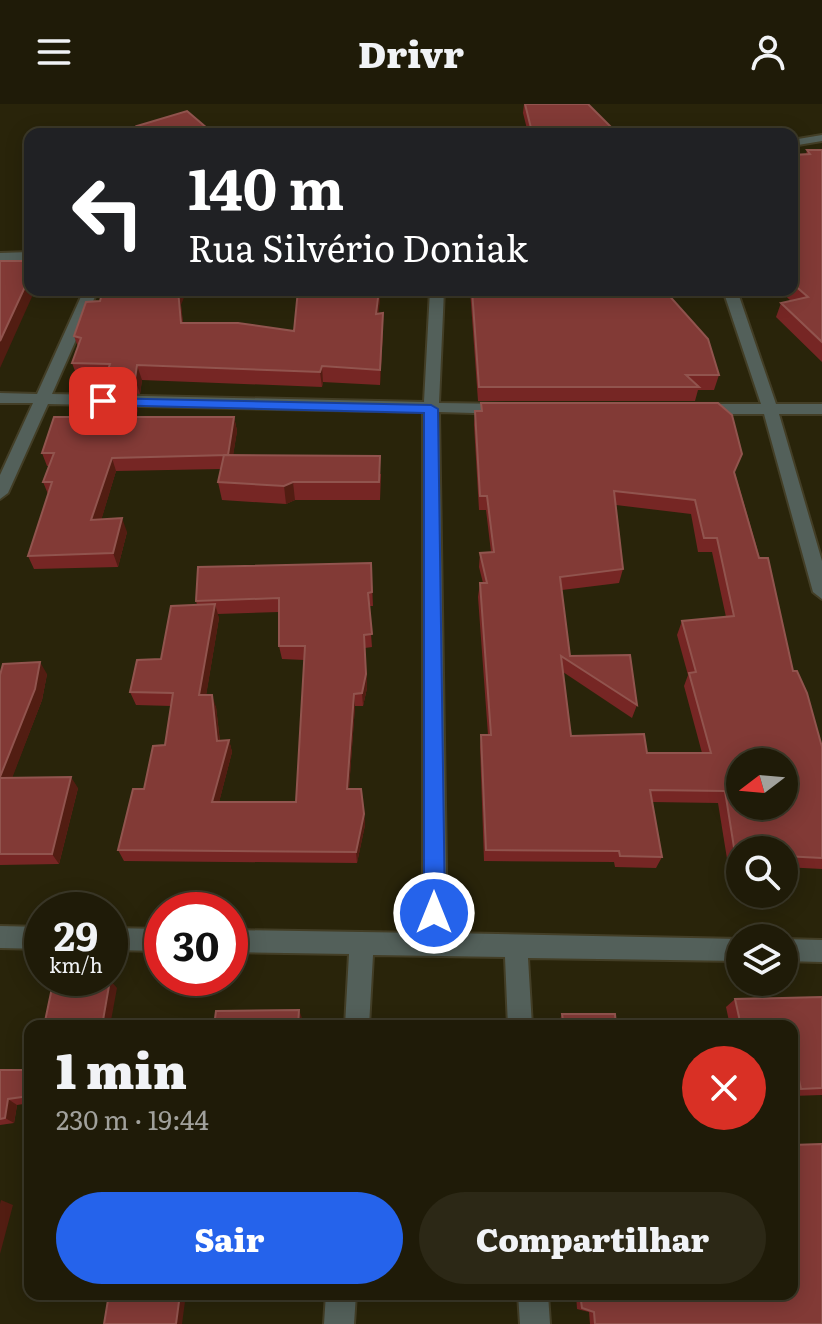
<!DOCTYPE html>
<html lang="pt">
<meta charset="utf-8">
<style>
:root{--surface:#1f1b08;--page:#2c2816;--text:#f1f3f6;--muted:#a1a19c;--line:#3c3929;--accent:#2563eb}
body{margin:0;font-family:Literata,serif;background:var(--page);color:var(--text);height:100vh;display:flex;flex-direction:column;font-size:30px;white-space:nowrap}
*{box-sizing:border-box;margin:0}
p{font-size:26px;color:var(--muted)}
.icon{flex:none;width:44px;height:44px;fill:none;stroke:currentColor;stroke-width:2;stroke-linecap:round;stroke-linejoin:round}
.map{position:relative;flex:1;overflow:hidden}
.details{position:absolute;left:24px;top:916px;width:774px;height:280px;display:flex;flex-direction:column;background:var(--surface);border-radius:16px;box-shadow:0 4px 20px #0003,0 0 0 2px var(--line)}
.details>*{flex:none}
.hud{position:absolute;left:24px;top:24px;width:774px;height:168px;border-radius:16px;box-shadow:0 4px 20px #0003,0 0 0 2px var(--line);background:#202124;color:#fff;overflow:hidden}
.needle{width:52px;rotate:254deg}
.buttons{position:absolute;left:726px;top:644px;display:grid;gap:16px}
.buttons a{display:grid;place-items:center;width:72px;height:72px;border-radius:50%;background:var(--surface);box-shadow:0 4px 20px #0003,0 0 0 2px var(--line);font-size:40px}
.speed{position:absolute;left:24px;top:788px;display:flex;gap:16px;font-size:40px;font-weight:700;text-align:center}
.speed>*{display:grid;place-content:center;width:104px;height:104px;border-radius:50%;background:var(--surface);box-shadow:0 4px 20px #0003,0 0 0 2px var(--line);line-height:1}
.speed small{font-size:20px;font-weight:400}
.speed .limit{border:12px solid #d22;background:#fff;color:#111}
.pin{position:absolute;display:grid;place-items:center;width:68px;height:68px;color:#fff;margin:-34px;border-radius:16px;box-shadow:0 4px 12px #0006}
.me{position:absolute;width:88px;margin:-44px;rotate:0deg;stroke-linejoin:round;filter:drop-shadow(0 0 6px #0008)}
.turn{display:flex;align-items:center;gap:28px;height:168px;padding:0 32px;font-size:36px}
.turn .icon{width:104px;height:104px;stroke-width:2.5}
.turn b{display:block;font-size:56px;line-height:68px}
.round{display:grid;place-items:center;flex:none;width:84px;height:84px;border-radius:42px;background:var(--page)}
.overview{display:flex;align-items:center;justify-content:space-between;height:136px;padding:0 32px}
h1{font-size:48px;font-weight:800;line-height:60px}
.primary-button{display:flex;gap:16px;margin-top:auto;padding:16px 32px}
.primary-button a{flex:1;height:92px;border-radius:48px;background:var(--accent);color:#fff;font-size:32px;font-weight:800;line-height:92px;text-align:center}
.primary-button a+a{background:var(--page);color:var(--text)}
header{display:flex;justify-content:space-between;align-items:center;height:104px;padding:0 32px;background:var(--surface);font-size:36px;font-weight:800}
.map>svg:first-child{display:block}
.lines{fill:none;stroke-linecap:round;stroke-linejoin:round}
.minor-casing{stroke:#433e26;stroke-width:4}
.minor{fill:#53605a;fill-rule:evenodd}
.wall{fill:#762624;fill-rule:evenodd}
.shaded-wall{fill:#521d12}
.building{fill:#823a36;stroke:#91544e;stroke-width:2;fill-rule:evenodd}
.route{fill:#2563eb;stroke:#184099;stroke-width:2}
</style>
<header><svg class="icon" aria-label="menu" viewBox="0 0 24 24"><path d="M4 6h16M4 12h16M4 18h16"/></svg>Drivr<svg class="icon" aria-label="person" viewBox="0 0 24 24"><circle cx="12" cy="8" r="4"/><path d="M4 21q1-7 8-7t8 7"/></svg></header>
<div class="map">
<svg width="822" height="1220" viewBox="0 0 822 1220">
<rect width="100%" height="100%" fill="#29240a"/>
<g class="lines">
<defs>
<path id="minor" d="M822,31V37L792,42V36Z
M30,148V156L0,157V149Z
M84,186H98L52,290L424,298L430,186H444L439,299L508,300L516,305L508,310L439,308L447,829L740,835V857L528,854L532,922H508L505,853L373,851L369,922H345L349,850L230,848V826L423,829V308L48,300L8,389L0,395V371L33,299H0V289L37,290Z
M723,186H737L776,300H822V310H779L822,457V495L813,488L764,310H700L692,305L700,300H761Z
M0,822L42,823V845L0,844Z
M110,824L162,825V847L110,846Z
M784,835L822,836V858L784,857Z
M326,1190H356L354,1220H324Z
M518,1190H548L550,1220H520Z"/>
</defs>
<use href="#minor" class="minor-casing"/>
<use href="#minor" class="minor"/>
</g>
<path class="wall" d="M524,0H588L618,30L527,25L523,9Z
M137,22L214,30H138Z
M807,46H822V258L776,213L781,199L791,197L779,186H792V51H806Z
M298,186H381L378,210L383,209V225L380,281L323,278L322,283L142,276L140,290L110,289L105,275H78L72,259L78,243L74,232L181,201L183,219L294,227Z
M470,186H673L671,194L719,271L714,286H698L695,297H478Z
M481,299L735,369L793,567L822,643V765L784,763V746H740V768L729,767L718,699L652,698L662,753L656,764L615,763L614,758L484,757L480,643L481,631H488L478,493L480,479H483L479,463L480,449L491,448L486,406H479L474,321L475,307H481ZM616,401L691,410L698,448H712L726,513L682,517L677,531L688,571L684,582L702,649H647L571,632L563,568L632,614L637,601L570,552L562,486L619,479L623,465Z
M138,305L136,313H234L237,327L233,351L381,370L380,396H295L286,400L222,396L218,378L221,365L116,367L101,416L127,428L118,463L34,465L28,452L48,390L43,378L49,362H47L42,349L93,313Z
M371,459L373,502H369L372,543L365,544L367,584L363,602H355L349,685L364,710L365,721L357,759L124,757L118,746L144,685L165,641L171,602L136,601L130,588L161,555L197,501L196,497ZM279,508V542L282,555L304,556L296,698H219L232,648L229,636L220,637L216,603L206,591L219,514L217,510Z
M47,570L42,596L12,673L78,684L59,760L0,761V571Z
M822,893V991L792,992V922H730L726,903L735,895Z
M562,910L616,922H559V918Z
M0,966H30V999L17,1001L14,1019L0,1021Z
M576,1190H792L822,1220H590L589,1208L577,1205Z"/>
<path class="shaded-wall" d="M30,172V186H35L0,264V237Z
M178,186H187L181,201L184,234L181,219Z
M379,186H381L377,225L376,210Z
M673,186L670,200L665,187Z
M383,209V225L380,281V266Z
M137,261L142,276L140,290L135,275Z
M322,262L323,278L322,283L320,268Z
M134,292L138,305L135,327L130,313Z
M234,313L237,327L231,365L228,351Z
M112,354L116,367L97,430L91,416Z
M293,378L295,396L286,400L284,382Z
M122,414L127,428L118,463L113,449Z
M215,500L219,514L204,604L199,591Z
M364,531L367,584L363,602L362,589Z
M40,558L47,570L42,596L8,685L0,674Z
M354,590L355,602L348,697L347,685Z
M212,591L216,603L221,649L217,637Z
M229,636L232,648L216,710L212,698Z
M71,673L78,684L59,760L52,750Z
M364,710L365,721L357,759L356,748Z
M110,876L117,884L110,922H102Z
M299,906L302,914L301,922H298Z
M8,995L17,1001L14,1019L5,1014Z
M1,1096L13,1101L0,1150V1100Z
M180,1190H186L182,1220H176Z"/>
<path class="building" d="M525,0H588L618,30H496L531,24Z
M187,7L214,30H146L137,22Z
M480,25L483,30H473Z
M807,46H822V238L781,199L808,193L792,179V51L810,50Z
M0,157H30V172L0,237Z
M103,186H178L181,219H238L294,227L298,186H379L376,210L383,209L380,266L322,262L320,268L137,261L135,275L105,274L110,260L72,259L81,234L74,232L86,198L100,197Z
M472,186H671L665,187L708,235L719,271H686L699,283H479Z
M100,291L134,292L130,313H234L228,351L112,354L91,416L122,414L113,449L28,452L52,378H43L54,349H42L54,313H93Z
M481,299H718L732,311L742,350L734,368L759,454H768L793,567H797L807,589L822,643V754L784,752V746H740V756H736L725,687L650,686L662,753L620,752L619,747L486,746L481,631H491L480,479H487L480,449L494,448L487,392H480L475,307H482ZM614,387L695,396L704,434H717L734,512L682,517L696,568L689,569L711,649H647L644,630L571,632L561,552L637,601L630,551L570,552L560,473L623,465ZM740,658H784V702H740Z
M224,351L380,352L379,378H293L284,382L218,378Z
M371,459L372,488L368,489L372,530L364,531L366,570L362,589L354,590L347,685H361L364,710L356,748L118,746L133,685H144L153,642L165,641L173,589L130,588L137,556L161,555L171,502L215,500L199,591H212L217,637L229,636L212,698H296L305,542H279V494L196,497L198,463Z
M40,558L35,585L0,673V571L3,560Z
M71,673L52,750H0V674Z
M110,876L102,922H44L53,879Z
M822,893V984L801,985L799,976H792V922H741L735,895Z
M299,906L298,922H214L216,907Z
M562,910H615L616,922H564Z
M0,966H30V992L8,995L5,1014L0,1015Z
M822,1040V1220H595L594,1208L582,1204L580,1190H792V1041Z
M109,1190H180L176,1220H104Z"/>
<path class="route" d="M98,294L431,301L438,305L445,809L442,816L434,819L427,816L424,809V309L103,301L98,300Z"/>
</svg>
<div class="buttons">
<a><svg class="needle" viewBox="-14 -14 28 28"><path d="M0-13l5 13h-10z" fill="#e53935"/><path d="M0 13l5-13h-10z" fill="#a1a19c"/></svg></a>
<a><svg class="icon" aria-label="search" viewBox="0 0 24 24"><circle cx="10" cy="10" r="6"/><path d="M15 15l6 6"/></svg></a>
<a><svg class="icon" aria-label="layers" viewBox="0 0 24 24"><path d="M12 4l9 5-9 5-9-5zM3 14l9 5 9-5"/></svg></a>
</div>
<div class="speed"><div>29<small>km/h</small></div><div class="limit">30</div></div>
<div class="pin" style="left:103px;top:297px;background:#d93025"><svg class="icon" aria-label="arrive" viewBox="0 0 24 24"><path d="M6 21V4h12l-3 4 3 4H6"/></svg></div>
<svg class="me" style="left:434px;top:809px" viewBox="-20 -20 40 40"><circle r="17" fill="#2563eb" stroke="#fff" stroke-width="3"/><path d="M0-11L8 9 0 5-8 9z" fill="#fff"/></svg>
<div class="hud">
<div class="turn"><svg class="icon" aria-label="left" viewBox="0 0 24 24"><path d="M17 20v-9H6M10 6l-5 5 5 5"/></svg><div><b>140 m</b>Rua Silvério Doniak</div></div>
</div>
<section class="details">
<div class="overview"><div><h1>1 min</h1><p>230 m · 19:44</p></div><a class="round" style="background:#d93025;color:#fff"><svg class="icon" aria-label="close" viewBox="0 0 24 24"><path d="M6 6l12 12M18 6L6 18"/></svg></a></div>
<div class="primary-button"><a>Sair</a><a>Compartilhar</a></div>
</section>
</div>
